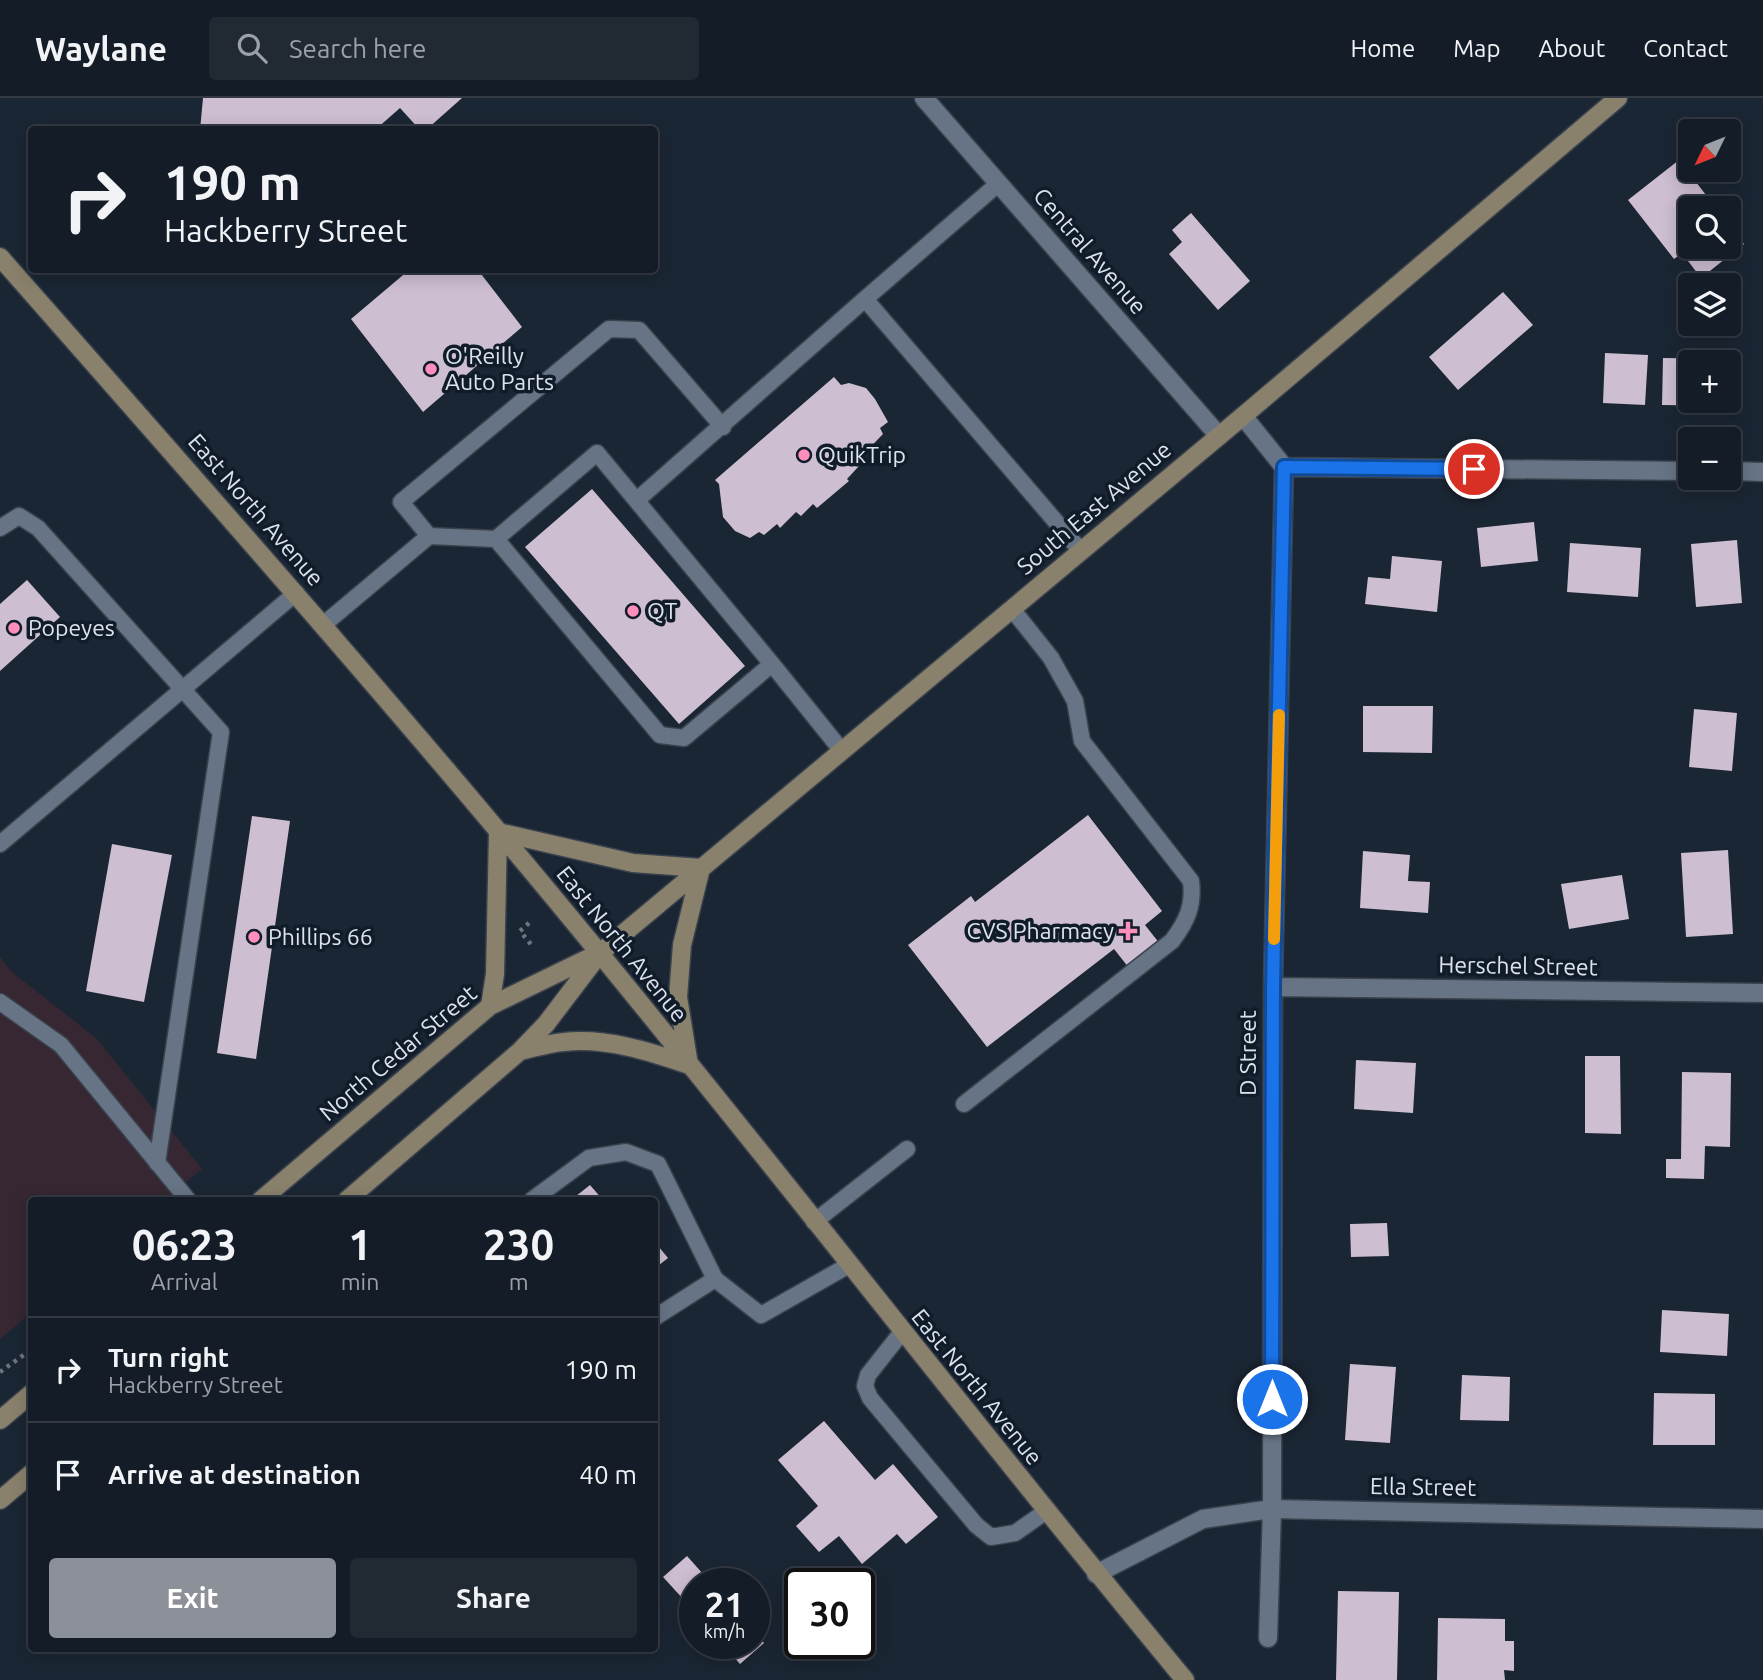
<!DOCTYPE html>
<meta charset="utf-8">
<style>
:root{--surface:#141c27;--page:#212933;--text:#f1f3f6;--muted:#9da1a7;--line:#333a44;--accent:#8c9099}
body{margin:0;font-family:Ubuntu,sans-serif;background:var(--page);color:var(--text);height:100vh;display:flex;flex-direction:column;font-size:26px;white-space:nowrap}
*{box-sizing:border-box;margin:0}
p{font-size:23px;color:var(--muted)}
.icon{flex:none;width:38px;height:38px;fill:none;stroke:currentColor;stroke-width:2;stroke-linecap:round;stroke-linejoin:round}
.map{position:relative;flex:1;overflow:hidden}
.details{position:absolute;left:28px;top:1099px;width:630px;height:455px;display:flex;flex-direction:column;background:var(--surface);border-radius:7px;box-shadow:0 4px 18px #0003,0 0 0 2px var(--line)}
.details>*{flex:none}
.top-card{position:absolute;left:28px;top:28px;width:630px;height:147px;border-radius:7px;box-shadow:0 4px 18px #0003,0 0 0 2px var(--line);background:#141c27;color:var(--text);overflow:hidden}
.needle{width:46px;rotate:227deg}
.tools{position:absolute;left:1678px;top:21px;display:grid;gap:14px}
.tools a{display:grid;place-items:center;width:63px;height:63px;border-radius:7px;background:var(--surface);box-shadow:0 4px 18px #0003,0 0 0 2px var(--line);font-size:35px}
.speed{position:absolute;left:679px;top:1470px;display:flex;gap:14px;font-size:35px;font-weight:700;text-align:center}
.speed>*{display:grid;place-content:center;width:91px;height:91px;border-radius:50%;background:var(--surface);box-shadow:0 4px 18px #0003,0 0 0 2px var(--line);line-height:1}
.speed small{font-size:18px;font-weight:400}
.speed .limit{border:4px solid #111;border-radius:10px;background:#fff;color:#111}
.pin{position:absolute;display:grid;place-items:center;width:60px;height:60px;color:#fff;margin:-30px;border:4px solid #fff;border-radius:50%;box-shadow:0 2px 7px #0007}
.me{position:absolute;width:77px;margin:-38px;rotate:0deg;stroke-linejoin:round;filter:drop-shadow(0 0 5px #0008)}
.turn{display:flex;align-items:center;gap:24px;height:147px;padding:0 21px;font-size:32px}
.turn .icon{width:91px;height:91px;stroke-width:2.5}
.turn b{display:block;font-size:49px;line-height:60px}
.eta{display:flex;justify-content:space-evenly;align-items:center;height:119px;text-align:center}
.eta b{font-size:42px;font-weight:600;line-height:49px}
.action{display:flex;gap:14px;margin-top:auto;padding:14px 21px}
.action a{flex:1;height:80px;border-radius:7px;background:var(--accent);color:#fff;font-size:28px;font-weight:600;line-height:80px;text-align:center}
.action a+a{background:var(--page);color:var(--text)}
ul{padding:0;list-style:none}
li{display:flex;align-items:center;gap:21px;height:105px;padding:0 21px;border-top:2px solid var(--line)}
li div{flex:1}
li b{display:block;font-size:26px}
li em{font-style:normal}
header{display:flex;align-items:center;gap:42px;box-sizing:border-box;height:98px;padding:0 35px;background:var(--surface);border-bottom:2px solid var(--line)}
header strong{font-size:33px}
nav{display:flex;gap:38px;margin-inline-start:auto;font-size:24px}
.search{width:490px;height:63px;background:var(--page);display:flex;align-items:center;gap:18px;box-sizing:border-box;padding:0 24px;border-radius:7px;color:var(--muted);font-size:26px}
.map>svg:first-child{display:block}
.commercial{fill:#362732}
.building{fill:#cdbed1;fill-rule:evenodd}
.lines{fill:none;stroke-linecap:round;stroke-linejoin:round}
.service-casing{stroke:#39424d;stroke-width:19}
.minor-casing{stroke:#39424d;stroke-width:21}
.secondary-casing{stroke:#39424d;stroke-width:21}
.path{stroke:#6c7582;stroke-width:4.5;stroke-dasharray:3.5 5;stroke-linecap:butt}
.service{stroke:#677485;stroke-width:16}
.minor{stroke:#677485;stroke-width:18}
.secondary{stroke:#8a816c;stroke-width:18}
.route-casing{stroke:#114b97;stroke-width:18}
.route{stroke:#1a73e8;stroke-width:12}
.slow{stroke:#f59e0b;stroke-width:12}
.poi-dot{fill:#fe8ebc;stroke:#111c2a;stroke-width:2.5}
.labels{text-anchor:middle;stroke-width:7;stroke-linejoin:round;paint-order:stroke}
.street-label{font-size:23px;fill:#dce3ed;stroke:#111c2a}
.poi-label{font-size:23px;fill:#dce3ed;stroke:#111c2a;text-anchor:start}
</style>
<header>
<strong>Waylane</strong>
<div class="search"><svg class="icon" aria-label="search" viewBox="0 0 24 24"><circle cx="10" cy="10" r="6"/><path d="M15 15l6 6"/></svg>Search here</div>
<nav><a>Home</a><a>Map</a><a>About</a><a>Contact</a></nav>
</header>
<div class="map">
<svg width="1763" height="1582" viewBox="0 0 1763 1582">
<rect width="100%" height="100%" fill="#1b2634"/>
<path class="commercial" d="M0,859L12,874L97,941L202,1071L164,1102H32L31,1215L0,1241Z"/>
<path class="building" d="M203,0H462L426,32H420L400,10L375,32H200Z
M1679,62L1716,110H1690V149H1729V126L1744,146L1701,180L1682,155L1674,161L1628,102Z
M1191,115L1250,183L1218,212L1169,156L1182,144L1172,132Z
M409,172H478L522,229L423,314L351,221Z
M1503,194L1533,227L1458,292L1429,259Z
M1605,255L1648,257L1645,307L1603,305Z
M1663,260L1736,261V308L1662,307ZM1690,264H1729V303H1690Z
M834,279L841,287L849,285L866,290L875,301L888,324L880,330L883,336L856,364L859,368L847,381L849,383L817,410L813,406L801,418L796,414L780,430L777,426L764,437L759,434L750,440L735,433L723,419L719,386L715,382Z
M592,391L745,568L679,626L525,449Z
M1534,424L1538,463L1481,469L1477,430Z
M1737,442L1742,505L1696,509L1691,446Z
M1570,445L1641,450L1638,499L1567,494Z
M1392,458L1442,463L1437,514L1365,506L1368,479L1390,481Z
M27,482L60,519L0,573V506Z
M1363,608H1433L1432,655L1363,654Z
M1694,611L1737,615L1732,673L1689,669Z
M1088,717L1162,813L1145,827L1160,846L1129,870L1114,851L987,949L908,847L971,798L975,804Z
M252,718L290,723L256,961L217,955Z
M112,746L172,757L144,904L86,893Z
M1728,752L1733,836L1686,839L1681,755Z
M1363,753L1410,757L1408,783L1430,784L1428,815L1360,810Z
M1622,777L1629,821L1569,831L1561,786Z
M1585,958H1620L1621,1036L1585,1035Z
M1356,962L1416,965L1413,1015L1354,1011Z
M1682,974L1731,975L1730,1049L1705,1048L1704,1081L1666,1080V1061H1681Z
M590,1087L603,1102H571Z
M1387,1125L1389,1158L1351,1159L1350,1126Z
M654,1143L668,1160L654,1171Z
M1662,1212L1729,1216L1727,1258L1660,1254Z
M1350,1266L1396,1269L1390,1345L1345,1342Z
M1462,1277L1510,1279L1509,1323L1460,1322Z
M1654,1295L1715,1296V1347H1653Z
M824,1323L875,1382L893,1366L938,1419L906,1446L897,1436L862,1466L839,1438L819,1454L796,1428L818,1408L778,1362Z
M687,1458L712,1486H695V1514L663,1479Z
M1338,1493L1399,1494L1397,1582H1336Z
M1438,1520L1505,1521V1543H1514V1573L1504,1572L1505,1582H1437Z
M754,1533L764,1545L740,1566L722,1545H754Z"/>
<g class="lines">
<defs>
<path id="service" d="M999,85L865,201L1081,453
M637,402L865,201
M0,430L19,418L38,430L221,634L157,1065
M429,438L496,441L660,637L684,640L772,566L842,653
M496,441L597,355L772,566
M323,527L429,438L401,404L609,231L639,232L723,329
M0,746L296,495
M0,904L61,947L188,1102
M964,1006L1172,843C1187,823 1194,808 1191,783L1082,643L1075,603L1051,560L1012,511
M532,1102L589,1060L626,1054L658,1066L715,1181L761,1217L849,1167
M814,1124L907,1051
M654,1220L715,1181
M902,1234L868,1277L865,1288L870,1300L976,1427L991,1439L1015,1435L1045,1414"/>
<path id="minor" d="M924,0L1219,338
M1243,318L1284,369L1690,373
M1729,373L1763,374
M1273,889L1763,895
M1096,1476L1203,1421L1272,1411L1763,1421
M1268,1540L1272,1411L1273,889L1284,369"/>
<path id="secondary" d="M0,159C203,390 407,620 601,857C798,1097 987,1343 1185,1582
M490,908L495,876L498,734L633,765L701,770L682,847L678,899L689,967C651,954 605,939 564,944C549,945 534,950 520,953
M261,1102L490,908L597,856
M347,1102L520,953L546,926L600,855L1243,318L1618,0
M0,1322L32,1295
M0,1402L32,1375"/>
</defs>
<use href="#service" class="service-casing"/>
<use href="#minor" class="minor-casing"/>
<use href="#secondary" class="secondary-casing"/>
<path class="path" d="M529,825L520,833L534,850
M0,1274L32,1251"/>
<use href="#service" class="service"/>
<use href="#minor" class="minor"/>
<use href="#secondary" class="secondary"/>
</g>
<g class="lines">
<defs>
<path id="route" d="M1272,1301L1273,889L1284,369L1474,371"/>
</defs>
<use href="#route" class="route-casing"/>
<use href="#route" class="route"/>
<path class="slow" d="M1274,841L1279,617"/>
</g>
<g class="poi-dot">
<circle cx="431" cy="271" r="7"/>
<circle cx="804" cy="357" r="7"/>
<circle cx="633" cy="513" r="7"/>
<circle cx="14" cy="530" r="7"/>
<path d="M1124.5 822.5h7v7h7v7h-7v7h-7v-7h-7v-7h7z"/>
<circle cx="254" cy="839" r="7"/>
</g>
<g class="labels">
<g class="street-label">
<text transform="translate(1090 153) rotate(49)" y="8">Central Avenue</text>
<text transform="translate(1094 410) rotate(-40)" y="8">South East Avenue</text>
<text transform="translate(256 412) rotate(49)" y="8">East North Avenue</text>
<text transform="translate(622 846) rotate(51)" y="8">East North Avenue</text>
<text transform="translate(1518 868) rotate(1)" y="8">Herschel Street</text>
<text transform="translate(398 955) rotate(-40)" y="8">North Cedar Street</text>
<text transform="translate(1248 955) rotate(-90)" y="8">D Street</text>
<text transform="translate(977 1289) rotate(51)" y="8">East North Avenue</text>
<text transform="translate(1423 1389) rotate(1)" y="8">Ella Street</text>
</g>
<g class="poi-label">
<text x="445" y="266">O'Reilly<tspan x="445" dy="26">Auto Parts</tspan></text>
<text x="818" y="365">QuikTrip</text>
<text x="647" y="521">QT</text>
<text x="28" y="538">Popeyes</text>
<text x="1114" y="841" text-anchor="end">CVS Pharmacy</text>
<text x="268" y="847">Phillips 66</text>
</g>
</g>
</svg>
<div class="tools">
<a><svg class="needle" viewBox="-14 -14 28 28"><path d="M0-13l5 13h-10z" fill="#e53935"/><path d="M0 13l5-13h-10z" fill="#9da1a7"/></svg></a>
<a><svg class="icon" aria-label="search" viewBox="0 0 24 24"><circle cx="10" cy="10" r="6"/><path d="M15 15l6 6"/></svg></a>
<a><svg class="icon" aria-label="layers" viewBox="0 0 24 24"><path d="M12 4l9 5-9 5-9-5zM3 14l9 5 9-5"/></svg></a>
<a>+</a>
<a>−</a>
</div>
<div class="speed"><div>21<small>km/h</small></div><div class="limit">30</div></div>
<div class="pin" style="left:1474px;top:371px;background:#d93025"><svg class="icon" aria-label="arrive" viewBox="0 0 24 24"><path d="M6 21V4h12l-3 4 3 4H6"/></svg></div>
<svg class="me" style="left:1272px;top:1301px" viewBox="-20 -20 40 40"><circle r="17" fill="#1a73e8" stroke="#fff" stroke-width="3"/><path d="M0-11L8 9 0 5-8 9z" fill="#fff"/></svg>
<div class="top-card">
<div class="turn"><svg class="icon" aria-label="right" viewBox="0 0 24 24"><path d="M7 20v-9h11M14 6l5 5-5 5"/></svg><div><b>190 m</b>Hackberry Street</div></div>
</div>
<section class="details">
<div class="eta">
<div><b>06:23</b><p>Arrival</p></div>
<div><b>1</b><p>min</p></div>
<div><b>230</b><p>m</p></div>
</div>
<ul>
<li><svg class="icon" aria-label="right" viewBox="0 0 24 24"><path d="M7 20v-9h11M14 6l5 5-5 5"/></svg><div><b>Turn right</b><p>Hackberry Street</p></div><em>190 m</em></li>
<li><svg class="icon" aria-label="arrive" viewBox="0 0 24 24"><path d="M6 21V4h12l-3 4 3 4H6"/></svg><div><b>Arrive at destination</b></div><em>40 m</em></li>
</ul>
<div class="action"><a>Exit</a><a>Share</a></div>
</section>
</div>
